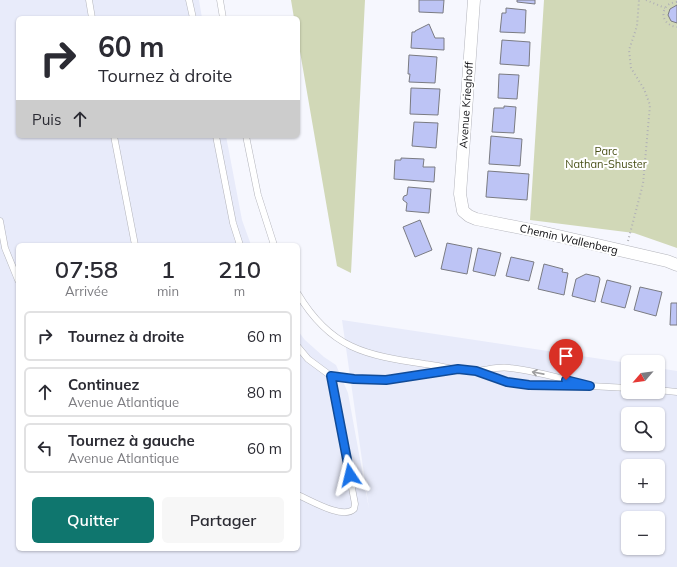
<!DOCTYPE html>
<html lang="fr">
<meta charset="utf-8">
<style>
:root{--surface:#fff;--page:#f7f7f7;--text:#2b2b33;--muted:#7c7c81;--line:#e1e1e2;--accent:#0f766e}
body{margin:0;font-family:Mulish,sans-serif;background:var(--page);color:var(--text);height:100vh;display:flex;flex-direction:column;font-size:15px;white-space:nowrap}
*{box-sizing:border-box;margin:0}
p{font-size:13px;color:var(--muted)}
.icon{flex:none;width:22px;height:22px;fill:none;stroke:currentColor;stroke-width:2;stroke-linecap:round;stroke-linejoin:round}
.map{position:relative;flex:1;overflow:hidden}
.sheet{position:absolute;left:16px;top:243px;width:284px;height:308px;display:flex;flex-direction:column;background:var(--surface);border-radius:6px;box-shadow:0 1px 3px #0004}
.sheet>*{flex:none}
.top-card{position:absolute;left:16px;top:16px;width:284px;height:122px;border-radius:6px;box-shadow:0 1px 3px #0004;background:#fff;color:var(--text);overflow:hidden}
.needle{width:26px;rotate:242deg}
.tools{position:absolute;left:621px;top:355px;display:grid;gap:8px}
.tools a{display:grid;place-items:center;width:44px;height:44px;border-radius:6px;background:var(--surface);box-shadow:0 1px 3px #0004;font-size:20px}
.pin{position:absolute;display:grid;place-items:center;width:34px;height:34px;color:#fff;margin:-41px -17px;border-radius:50% 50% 50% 0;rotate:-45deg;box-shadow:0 0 4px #0007}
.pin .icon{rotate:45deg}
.me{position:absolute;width:44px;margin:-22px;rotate:350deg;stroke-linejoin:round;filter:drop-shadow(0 0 3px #0008)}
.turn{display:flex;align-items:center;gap:14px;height:84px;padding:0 16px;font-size:18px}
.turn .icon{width:52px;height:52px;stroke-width:2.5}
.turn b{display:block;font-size:28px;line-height:34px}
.then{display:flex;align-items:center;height:38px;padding:0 16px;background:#0003;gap:8px;font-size:15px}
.eta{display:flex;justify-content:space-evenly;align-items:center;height:68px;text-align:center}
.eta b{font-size:24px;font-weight:600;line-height:28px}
.primary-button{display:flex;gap:8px;margin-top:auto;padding:8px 16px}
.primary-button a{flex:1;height:46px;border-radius:6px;background:var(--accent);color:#fff;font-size:16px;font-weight:600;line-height:46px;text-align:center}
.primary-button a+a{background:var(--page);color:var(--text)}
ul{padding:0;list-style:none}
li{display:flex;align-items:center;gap:12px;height:50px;margin:0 8px 6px;padding:0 8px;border:2px solid var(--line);border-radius:6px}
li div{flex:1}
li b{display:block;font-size:15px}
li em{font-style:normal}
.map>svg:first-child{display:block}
.built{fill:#e8ebfa;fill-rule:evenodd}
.green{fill:#d1d8b7}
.building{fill:#bdc4f5;stroke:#7a7b82}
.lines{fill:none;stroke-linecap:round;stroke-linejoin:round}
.lane-casing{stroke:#b4b5bc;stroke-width:7}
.street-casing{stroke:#b4b5bc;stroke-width:13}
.path{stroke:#b0b0b6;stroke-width:2;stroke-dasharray:1 3;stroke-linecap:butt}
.lane{stroke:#fff;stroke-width:6}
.street{stroke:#fff;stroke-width:12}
.oneway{stroke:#9f9fa0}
.route-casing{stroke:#114b97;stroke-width:10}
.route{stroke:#1a73e8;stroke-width:7}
.labels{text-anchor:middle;stroke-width:4;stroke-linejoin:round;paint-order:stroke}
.street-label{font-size:11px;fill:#0e0e11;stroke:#fff}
.park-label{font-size:11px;fill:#495017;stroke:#fff}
</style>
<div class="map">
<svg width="677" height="567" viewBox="0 0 677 567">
<rect width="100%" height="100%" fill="#f6f7fe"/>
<path class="built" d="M0,0H199L202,18H18V136H226L242,220L251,245H18V549H298V331L305,340L324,357L336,365L348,393L369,509L342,320L628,363V392H658V368L677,371V567H0ZM628,414H658V444H628ZM628,466H658V496H628ZM628,518H658V548H628Z"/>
<path class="green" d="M291,0H365L351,273L337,266L298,40V18H294Z
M544,0H677V248L634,233L530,220Z"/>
<path class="building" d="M419,0H444L443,13L419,12Z
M517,0H535V4L517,2Z
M677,5V23L671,21L668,15L670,9Z
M506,8L526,10L525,33L500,32L502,13H506Z
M429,24L435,38H444V50L411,48L412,32H415V31Z
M502,40L530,42L529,66L500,64Z
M409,55L437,57L435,83L409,82L410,74H408Z
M499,74L519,75L517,99L498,98Z
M411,88L440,89L438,115L410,114Z
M504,106L516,107L514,133L492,132L494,108H504Z
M414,122L438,123L436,148L412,146Z
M491,136L522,139L520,166L489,164Z
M401,158L424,159L423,167H435L434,182L394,179L395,160H401Z
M488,171L529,174L527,200L486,197Z
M408,187L431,189L429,213L406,211L407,203L403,200V198L404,196L407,195Z
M420,220L432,250L415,257L403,227Z
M447,243L472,248L467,274L441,269Z
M478,248L501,253L495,276L473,271Z
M511,257L534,262L529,281L506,276Z
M544,264L563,269L562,272L568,273L564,295L538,289Z
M586,274L599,277L600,279L595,302L572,296L576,279Z
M607,280L631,286L625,308L601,302Z
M640,287L662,292L656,316L634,310Z
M671,303H677V325H670Z"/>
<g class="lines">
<defs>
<path id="lane" d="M89,0L92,18
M189,0L193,18
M220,0L223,18
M114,136L135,245
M216,136L233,223L240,245
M246,136L258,195L274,245
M0,221L5,248L18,280
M298,294C331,349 365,355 425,364C442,366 459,371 476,371C487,370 499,366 510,368C537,371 563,379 590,386
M298,347L308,359L331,376
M478,371L507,382L529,385L590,386L628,388
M658,390L677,392
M298,495C310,500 343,520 354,509L355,504L331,376L354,379L386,380L458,369"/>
<path id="street" d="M474,0L460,194L463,211L469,216L476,219L541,232L667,261L677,265"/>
</defs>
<use href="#lane" class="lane-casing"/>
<use href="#street" class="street-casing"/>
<path class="path" d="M646,0L665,8
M677,2C659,3 659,25 677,27
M628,241L643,184L650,105L644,89L631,68L629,50L637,26L639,0"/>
<use href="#lane" class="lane"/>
<use href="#street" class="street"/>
</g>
<defs><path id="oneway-shaft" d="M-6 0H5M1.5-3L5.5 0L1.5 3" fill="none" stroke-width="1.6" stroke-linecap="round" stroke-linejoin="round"/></defs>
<use class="oneway" href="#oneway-shaft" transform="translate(538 373) rotate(-169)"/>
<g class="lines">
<defs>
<path id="route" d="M350,475L331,376L354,379L386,380L458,369L476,371L507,382L529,385L590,386L566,380"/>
</defs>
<use href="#route" class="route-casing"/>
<use href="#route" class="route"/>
</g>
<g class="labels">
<g class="street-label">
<text transform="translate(466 105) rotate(-86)" y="4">Avenue Krieghoff</text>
<text transform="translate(569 239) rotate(13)" y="4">Chemin Wallenberg</text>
</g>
<g class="park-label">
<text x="606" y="155">Parc<tspan x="606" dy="13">Nathan-Shuster</tspan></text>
</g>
</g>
</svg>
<div class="tools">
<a><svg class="needle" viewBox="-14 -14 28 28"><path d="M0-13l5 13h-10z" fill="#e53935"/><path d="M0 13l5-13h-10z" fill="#7c7c81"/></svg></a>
<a><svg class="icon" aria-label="search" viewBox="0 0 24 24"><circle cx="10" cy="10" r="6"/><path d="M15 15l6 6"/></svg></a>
<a>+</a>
<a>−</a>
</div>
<div class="pin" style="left:566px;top:380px;background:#d93025"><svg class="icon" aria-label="arrive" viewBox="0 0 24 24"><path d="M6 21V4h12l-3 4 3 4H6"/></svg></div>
<svg class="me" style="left:350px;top:475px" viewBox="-20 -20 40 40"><path d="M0-17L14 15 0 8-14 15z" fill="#1a73e8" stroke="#fff" stroke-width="4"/></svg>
<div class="top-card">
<div class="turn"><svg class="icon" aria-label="right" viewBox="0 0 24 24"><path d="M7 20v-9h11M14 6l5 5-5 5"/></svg><div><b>60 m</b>Tournez à droite</div></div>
<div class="then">Puis<svg class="icon" aria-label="ahead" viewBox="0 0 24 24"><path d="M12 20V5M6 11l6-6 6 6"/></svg></div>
</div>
<section class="sheet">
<div class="eta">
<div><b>07:58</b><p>Arrivée</p></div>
<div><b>1</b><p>min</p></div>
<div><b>210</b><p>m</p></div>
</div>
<ul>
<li><svg class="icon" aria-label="right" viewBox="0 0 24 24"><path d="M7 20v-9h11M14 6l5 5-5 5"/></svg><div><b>Tournez à droite</b></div><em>60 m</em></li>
<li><svg class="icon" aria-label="ahead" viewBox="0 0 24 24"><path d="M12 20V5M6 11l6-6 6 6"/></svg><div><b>Continuez</b><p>Avenue Atlantique</p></div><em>80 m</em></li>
<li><svg class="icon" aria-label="left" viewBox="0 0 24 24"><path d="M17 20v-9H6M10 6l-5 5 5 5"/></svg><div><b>Tournez à gauche</b><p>Avenue Atlantique</p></div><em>60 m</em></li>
</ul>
<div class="primary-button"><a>Quitter</a><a>Partager</a></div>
</section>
</div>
